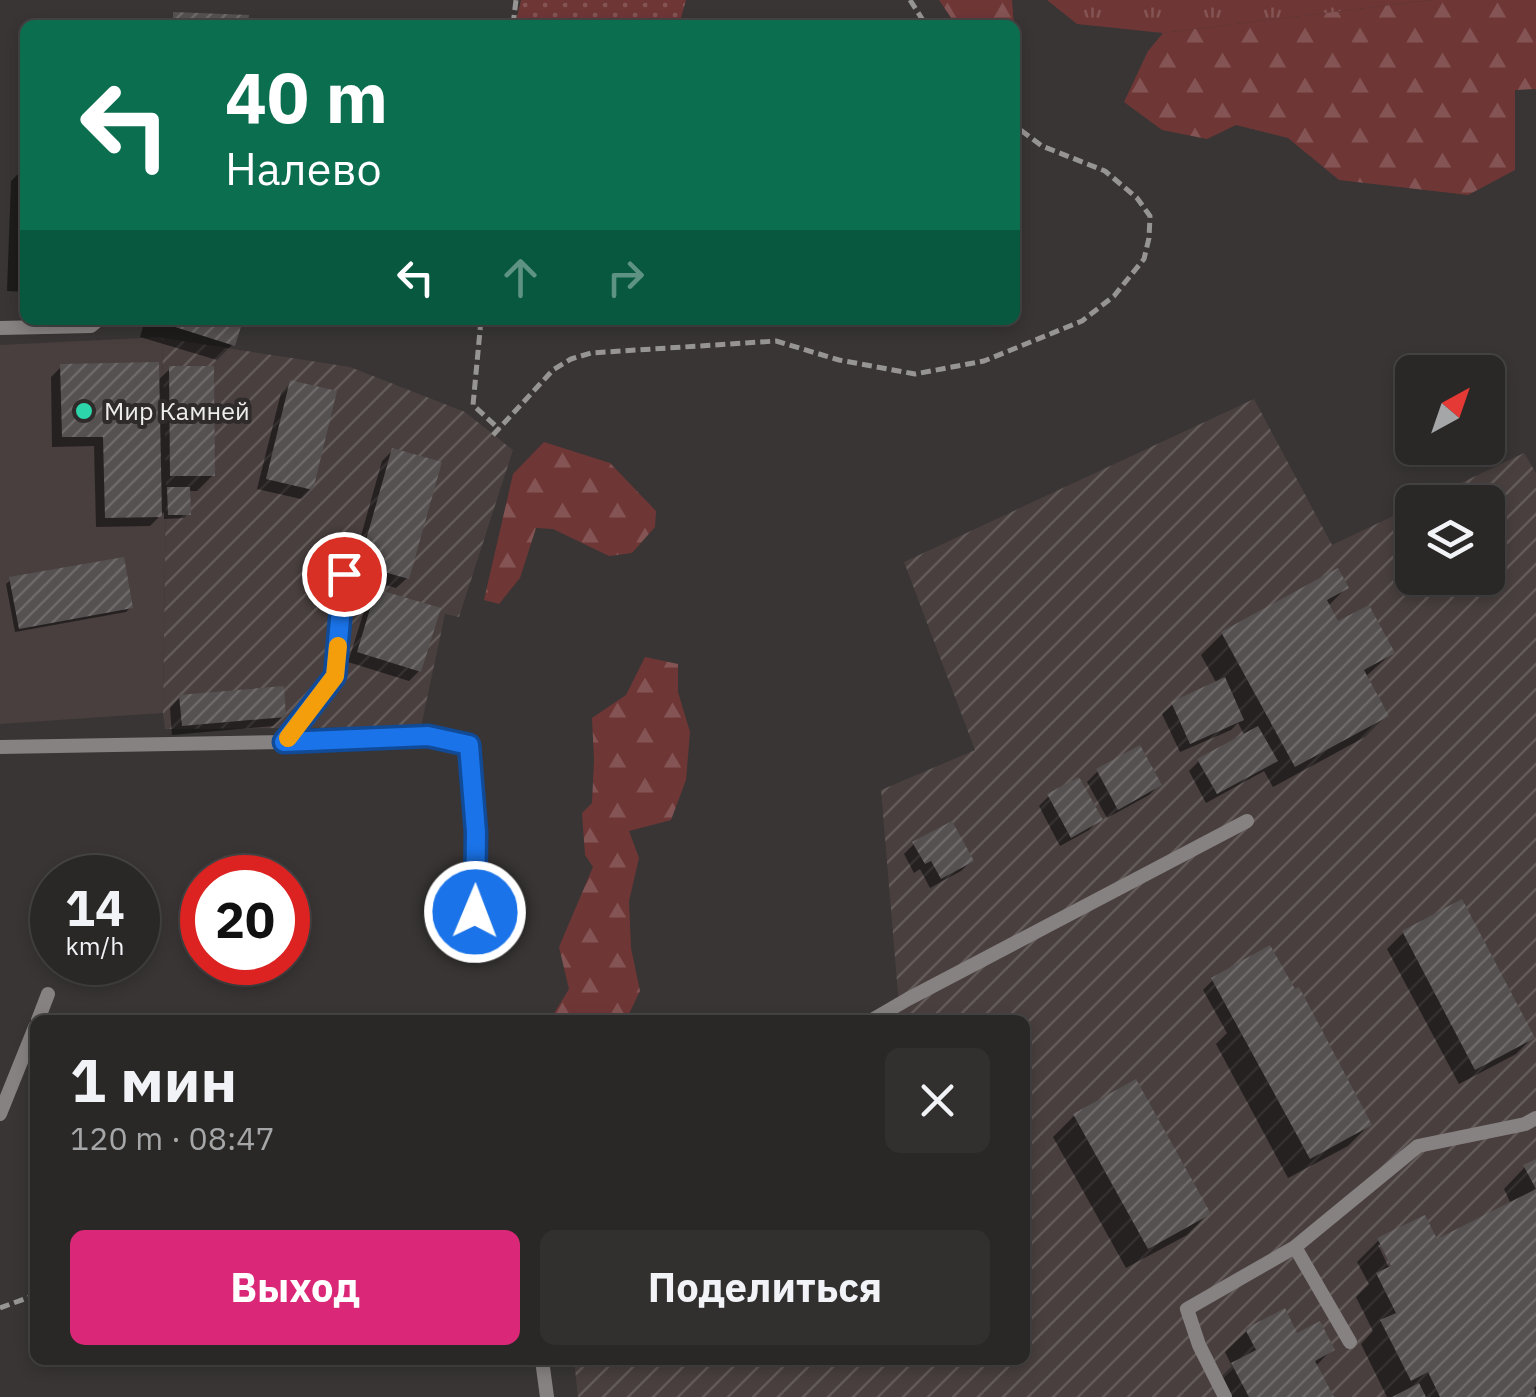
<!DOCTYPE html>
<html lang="ru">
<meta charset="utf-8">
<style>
:root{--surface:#2a2827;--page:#32302f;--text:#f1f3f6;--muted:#a5a6a7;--line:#464444;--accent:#db2777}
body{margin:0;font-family:"IBM Plex Sans",sans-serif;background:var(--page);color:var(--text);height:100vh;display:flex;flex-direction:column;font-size:38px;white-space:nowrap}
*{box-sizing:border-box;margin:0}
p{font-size:32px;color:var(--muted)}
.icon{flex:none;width:55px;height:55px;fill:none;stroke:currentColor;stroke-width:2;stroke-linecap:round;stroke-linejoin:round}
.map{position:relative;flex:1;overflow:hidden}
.panel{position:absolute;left:30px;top:1015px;width:1000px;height:350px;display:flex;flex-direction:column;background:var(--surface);border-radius:15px;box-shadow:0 5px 15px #0003,0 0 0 2px var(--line)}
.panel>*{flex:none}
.banner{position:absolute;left:20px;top:20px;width:1000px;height:305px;border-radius:15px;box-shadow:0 5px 15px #0003,0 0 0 2px var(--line);background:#0b6e4f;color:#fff;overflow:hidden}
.needle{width:65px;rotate:40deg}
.tools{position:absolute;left:1395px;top:355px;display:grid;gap:20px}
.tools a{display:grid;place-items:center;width:110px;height:110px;border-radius:15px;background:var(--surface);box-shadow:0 5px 15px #0003,0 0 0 2px var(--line);font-size:50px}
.speed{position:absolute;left:30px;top:855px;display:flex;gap:20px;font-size:50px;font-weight:700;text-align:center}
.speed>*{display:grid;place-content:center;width:130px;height:130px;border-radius:50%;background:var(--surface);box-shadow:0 5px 15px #0003,0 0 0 2px var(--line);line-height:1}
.speed small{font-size:25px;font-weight:400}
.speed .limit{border:15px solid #d22;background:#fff;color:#111}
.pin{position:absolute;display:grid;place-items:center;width:85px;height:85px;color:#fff;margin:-42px;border:5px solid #fff;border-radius:50%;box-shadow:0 2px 10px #0007}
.me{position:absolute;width:110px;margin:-55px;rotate:1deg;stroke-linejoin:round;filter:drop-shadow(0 0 8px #0008)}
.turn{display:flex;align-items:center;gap:35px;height:210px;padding:0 40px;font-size:45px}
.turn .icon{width:130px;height:130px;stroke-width:2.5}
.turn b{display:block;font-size:70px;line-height:85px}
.lanes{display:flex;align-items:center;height:95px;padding:0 40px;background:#0003;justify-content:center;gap:50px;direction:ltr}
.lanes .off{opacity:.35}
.round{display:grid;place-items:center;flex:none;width:105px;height:105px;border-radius:15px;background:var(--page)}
.overview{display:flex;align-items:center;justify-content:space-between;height:170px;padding:0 40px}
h1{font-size:60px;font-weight:700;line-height:75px}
.action{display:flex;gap:20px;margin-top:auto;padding:20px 40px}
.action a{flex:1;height:115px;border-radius:15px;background:var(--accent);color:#fff;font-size:40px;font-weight:700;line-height:115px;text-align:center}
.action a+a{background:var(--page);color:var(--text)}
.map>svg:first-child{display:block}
.built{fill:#483f3e}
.industrial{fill:url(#industrial-furrows)}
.grass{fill:url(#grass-tufts)}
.forest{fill:url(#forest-firs)}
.garden{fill:url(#garden-dots)}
.shadow{fill:#0007;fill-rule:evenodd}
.building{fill:url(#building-hatch)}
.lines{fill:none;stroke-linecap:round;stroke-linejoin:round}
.path{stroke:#979594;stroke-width:5;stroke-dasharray:10 5;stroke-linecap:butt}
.service{stroke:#878282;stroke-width:14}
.route-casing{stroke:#114b97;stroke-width:25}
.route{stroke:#1a73e8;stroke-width:18}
.slow{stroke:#f59e0b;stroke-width:18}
.poi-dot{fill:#2dd5ab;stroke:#2e2b2a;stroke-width:4}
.labels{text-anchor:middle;stroke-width:8;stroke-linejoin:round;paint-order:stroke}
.poi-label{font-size:25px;fill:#eeecec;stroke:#2e2b2a;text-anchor:start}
</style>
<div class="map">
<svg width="1536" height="1397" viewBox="0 0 1536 1397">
<defs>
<pattern id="industrial-furrows" width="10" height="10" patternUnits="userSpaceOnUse" patternTransform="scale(2.5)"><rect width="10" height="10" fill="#483f3e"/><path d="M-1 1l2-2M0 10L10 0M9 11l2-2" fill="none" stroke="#635b5a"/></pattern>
<pattern id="grass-tufts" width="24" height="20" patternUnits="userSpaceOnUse" patternTransform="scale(2.5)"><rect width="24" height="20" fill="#6f3636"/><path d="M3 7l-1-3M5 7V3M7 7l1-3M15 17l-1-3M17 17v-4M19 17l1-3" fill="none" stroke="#845353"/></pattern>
<pattern id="forest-firs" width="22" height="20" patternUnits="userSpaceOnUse" patternTransform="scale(2.5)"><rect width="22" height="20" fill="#6f3636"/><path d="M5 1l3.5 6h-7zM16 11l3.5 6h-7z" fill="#845353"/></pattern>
<pattern id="garden-dots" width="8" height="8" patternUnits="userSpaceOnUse" patternTransform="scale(2.5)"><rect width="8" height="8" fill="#6f3636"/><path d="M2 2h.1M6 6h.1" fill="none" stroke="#845353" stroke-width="1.8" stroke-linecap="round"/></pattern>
<pattern id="building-hatch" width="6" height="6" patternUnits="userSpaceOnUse" patternTransform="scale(2.5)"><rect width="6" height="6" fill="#555151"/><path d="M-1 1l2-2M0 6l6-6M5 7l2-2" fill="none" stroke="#6e6a6a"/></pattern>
</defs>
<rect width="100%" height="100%" fill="#383534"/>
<path class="built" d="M162,337L166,484L163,713L0,724V345Z"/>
<path class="industrial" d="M162,338L350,367L465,412L513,450L459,617L445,614L421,727L165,729L163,713L166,484Z
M1254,399L1332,545L1412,507V578H1488V502H1421L1524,453L1536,473V1397H578L574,1360H1025V1020H880L899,1006L881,790L975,750L904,562Z"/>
<path class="grass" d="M1047,0H1431L1163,33L1077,24Z"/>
<path class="forest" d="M939,0H1012L1014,25H956Z
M1431,0H1536V89L1515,90V170L1468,195L1339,180L1288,138L1236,125L1207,139L1162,130L1124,102L1148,51L1163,33Z
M544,442L610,463L656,511L655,527L632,553L609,556L553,529L536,528L520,578L499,604L484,600L513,474Z
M645,657L678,664V692L690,732L686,780L671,820L629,831L639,858L629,901L631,948L640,991L626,1020H550L569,989L559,947L593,867L585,855L582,813L592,803L594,760L592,718L626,695Z"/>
<path class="garden" d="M521,0H686L679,25H515Z"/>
<path class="shadow" d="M25,167V292L7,291L11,181Z
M145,320H240L233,344L217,360L140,337Z
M61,367L157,381L170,369L213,475L197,491H188V514L184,518L164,519V512L150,526L96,527L94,446L52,447L51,377Z
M291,382L311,489L301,499L257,489L281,393Z
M393,450L407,578L396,588L350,575L382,461Z
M1337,571L1346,588L1327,607L1337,625L1392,653L1365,677L1386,716L1365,737L1273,787L1264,771L1206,803L1189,771L1199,761L1245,736L1238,723L1231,730L1180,752L1162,714L1173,704L1217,684L1201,655L1222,634Z
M11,580L131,607L126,612L15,632L6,584Z
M377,591L419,671L409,681L348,662L367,602Z
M180,697L284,716L273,726L172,735L170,708Z
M1097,772L1159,785L1149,795L1107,818L1087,782Z
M1049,796L1099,820L1089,830L1060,846L1039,806Z
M914,844L971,861L961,871L930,888L920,869L914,873L904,854Z
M1461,903L1532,1038L1516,1054L1459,1084L1387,949L1403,933Z
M1213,980L1369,1125L1348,1146L1288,1178L1216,1044L1227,1033L1203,990Z
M1074,1116L1208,1214L1187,1235L1126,1268L1053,1137Z
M1536,1162V1397H1387L1361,1344L1373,1331L1356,1297L1369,1284L1357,1262L1379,1240L1435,1242L1511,1204L1504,1189L1525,1167ZM1378,1245H1383L1399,1276L1394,1278Z
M1247,1331L1296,1336L1332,1349L1315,1367L1331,1397H1217L1212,1386L1232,1366L1225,1352Z"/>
<path class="building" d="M173,12L249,15L248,25H173Z
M153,320H243L235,346Z
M159,362L162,517L105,518L103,437H62L60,364Z
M169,366H214L215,476H170Z
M290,380L337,391L313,490L266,479Z
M392,448L442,462L409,579L359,565Z
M167,487H190L191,515H168Z
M124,557L133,608L19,629L9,577Z
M1338,568L1349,588L1327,600L1338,621L1369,605L1395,653L1364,670L1389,716L1295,767L1221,632Z
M376,589L441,608L421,672L357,652Z
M1225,677L1244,720L1190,744L1171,702Z
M284,686L286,717L182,726L179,695Z
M1258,726L1278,761L1217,794L1197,759Z
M1140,745L1162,785L1118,810L1096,769Z
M1079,777L1103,820L1071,838L1047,794Z
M952,821L974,861L941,879L931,861L925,864L912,842Z
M1462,899L1535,1038L1475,1070L1402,931Z
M1270,945L1295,989L1299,987L1372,1125L1310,1159L1211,978Z
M1136,1079L1211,1214L1148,1249L1073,1114Z
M1536,1159V1386L1534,1388L1536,1397H1440L1428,1372L1411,1381L1380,1320L1396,1313L1376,1273L1391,1266L1377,1238L1425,1215L1437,1239L1536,1189L1523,1165Z
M1285,1308L1297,1333L1320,1321L1335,1350L1315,1361L1334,1397H1249L1231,1363L1256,1350L1245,1329Z
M1419,1383L1426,1397H1392Z"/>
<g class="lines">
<path class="path" d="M910,0L926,25
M513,25L516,0
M481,320L473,405L499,429
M493,435L553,370L571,359L591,353L776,341L839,360L915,374L984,361L1082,321L1114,296L1144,259L1149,238L1150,216L1137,198L1105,171L1042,146L1015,126
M0,1308L35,1295"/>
<path class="service" d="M0,328L91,326L98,320
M285,742L335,676L345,574
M0,747L285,742L428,736L469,745L476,833L475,952
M38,1020L48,994
M872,1020L908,999L1247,821
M0,1114L35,1027
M1295,1247L1418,1146L1525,1124L1536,1118
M542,1360L547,1397
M1225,1397L1199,1345L1187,1309L1295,1247L1350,1342"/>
</g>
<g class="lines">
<defs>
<path id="route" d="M344,574L335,676L284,742L428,736L469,745L476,832L475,912"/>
</defs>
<use href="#route" class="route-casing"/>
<use href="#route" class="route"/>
<path class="slow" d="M288,738L335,676L338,646"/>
</g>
<circle class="poi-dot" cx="84" cy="411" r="10"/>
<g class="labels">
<g class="poi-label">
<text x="104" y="420">Мир Камней</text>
</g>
</g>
</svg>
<div class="tools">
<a><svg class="needle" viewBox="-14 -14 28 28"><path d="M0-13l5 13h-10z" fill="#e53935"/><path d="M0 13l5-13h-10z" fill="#a5a6a7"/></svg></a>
<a><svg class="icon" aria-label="layers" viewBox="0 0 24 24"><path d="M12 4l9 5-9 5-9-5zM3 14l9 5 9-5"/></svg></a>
</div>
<div class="speed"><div>14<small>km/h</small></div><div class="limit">20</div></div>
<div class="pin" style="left:344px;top:574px;background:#d93025"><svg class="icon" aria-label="arrive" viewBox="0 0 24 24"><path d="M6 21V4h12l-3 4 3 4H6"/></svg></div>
<svg class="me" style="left:475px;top:912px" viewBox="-20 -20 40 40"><circle r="17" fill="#1a73e8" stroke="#fff" stroke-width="3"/><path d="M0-11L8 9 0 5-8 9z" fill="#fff"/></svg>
<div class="banner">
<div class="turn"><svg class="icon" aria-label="left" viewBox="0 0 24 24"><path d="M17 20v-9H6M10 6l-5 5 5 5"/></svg><div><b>40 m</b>Налево</div></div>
<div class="lanes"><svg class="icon" aria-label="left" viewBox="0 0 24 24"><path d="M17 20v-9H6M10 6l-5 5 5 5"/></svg><svg class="icon off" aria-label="ahead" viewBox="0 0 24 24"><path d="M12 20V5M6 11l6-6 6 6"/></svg><svg class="icon off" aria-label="right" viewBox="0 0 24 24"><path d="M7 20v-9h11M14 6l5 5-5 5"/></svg></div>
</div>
<section class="panel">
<div class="overview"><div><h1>1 мин</h1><p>120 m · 08:47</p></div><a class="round"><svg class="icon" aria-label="close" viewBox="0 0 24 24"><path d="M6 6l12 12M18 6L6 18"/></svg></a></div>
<div class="action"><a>Выход</a><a>Поделиться</a></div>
</section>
</div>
